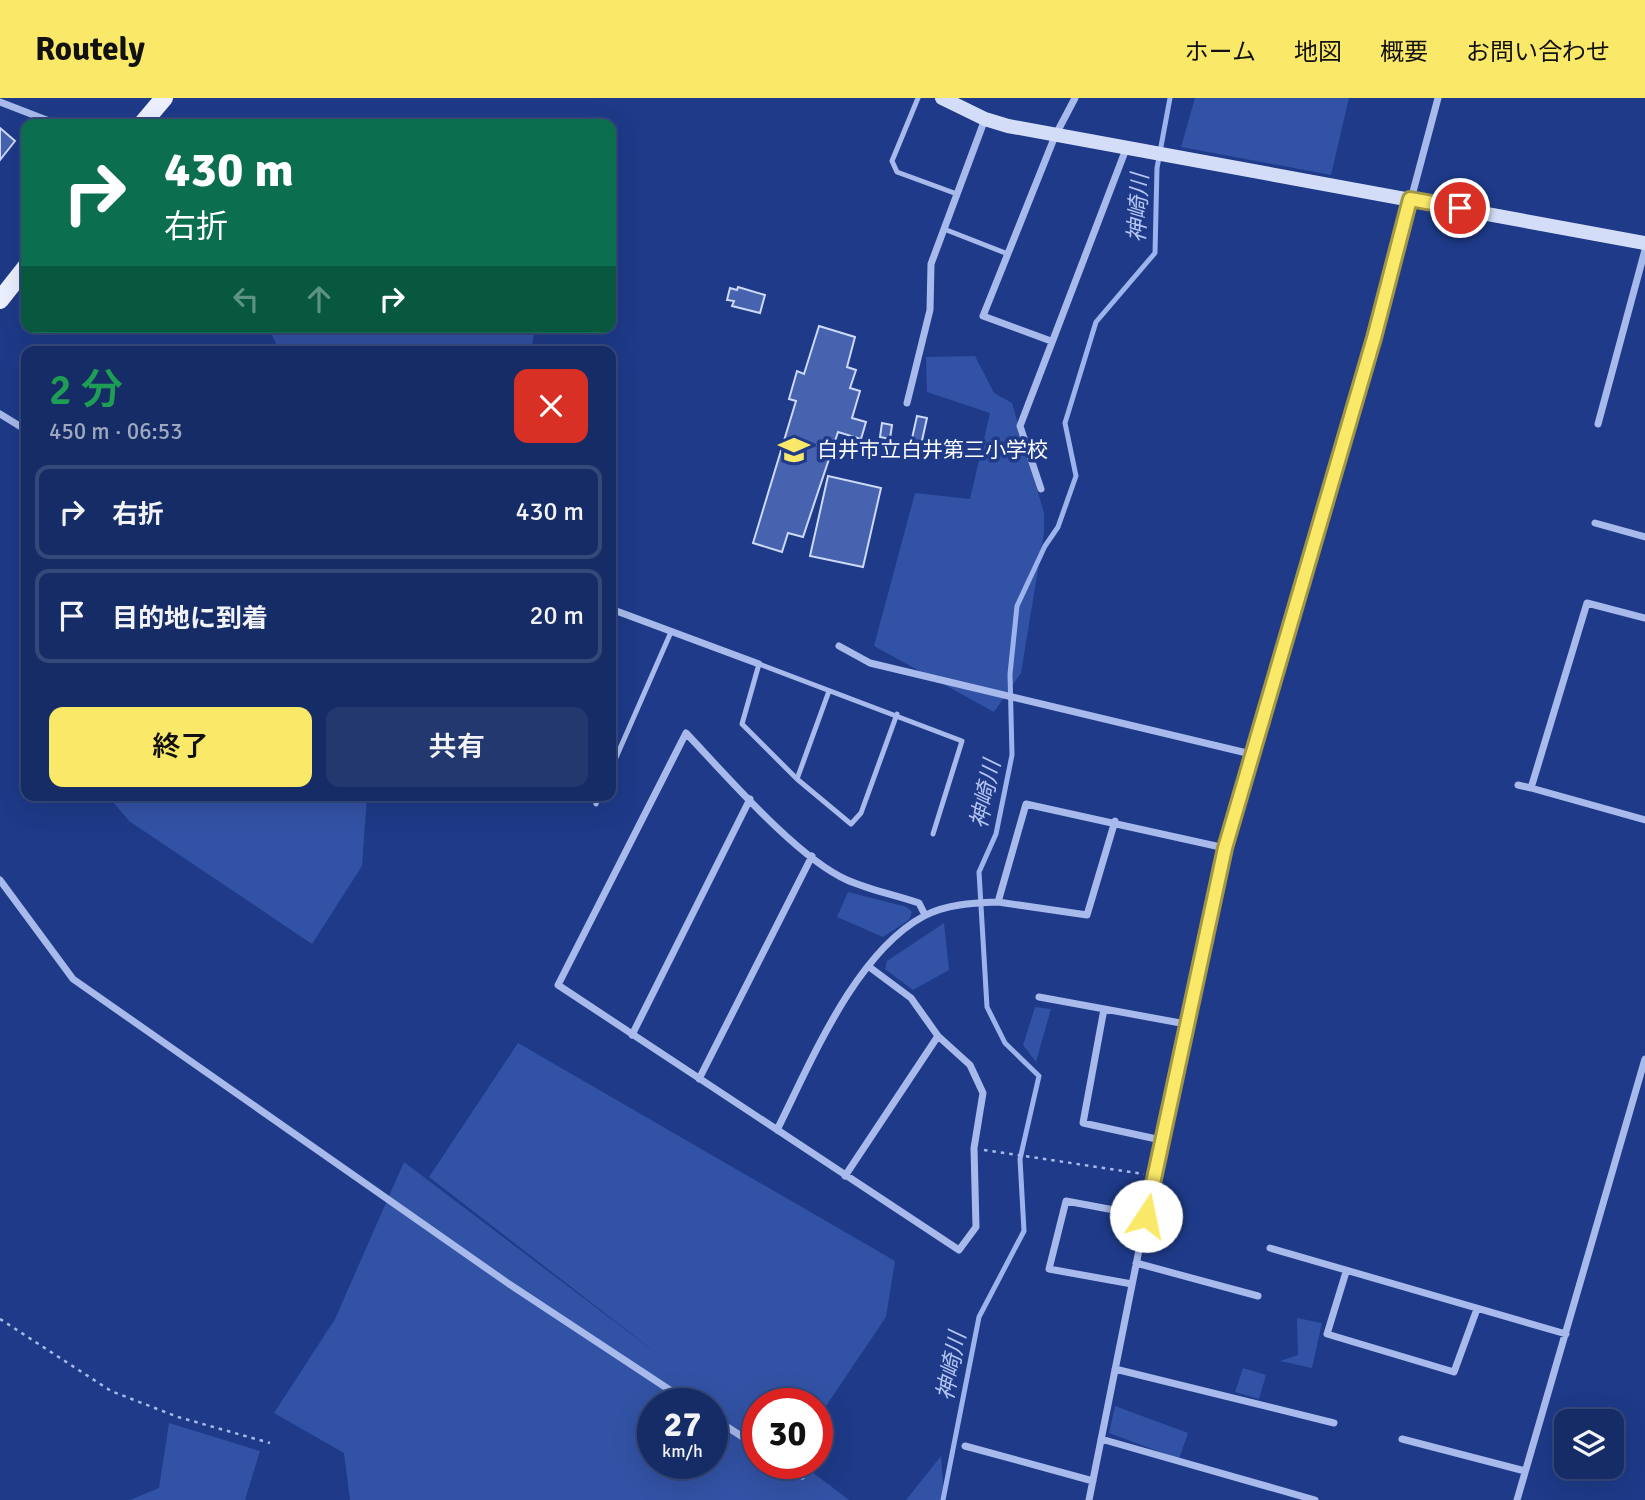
<!DOCTYPE html>
<html lang="ja">
<meta charset="utf-8">
<style>
:root{--surface:#162c66;--page:#23386f;--text:#f1f3f6;--muted:#9ea7bf;--line:#35487a;--accent:#fae968}
body{margin:0;font-family:Signika,"Noto Sans JP",sans-serif;background:var(--page);color:var(--text);height:100vh;display:flex;flex-direction:column;font-size:26px;white-space:nowrap}
*{box-sizing:border-box;margin:0}
p{font-size:23px;color:var(--muted)}
.icon{flex:none;width:38px;height:38px;fill:none;stroke:currentColor;stroke-width:2;stroke-linecap:round;stroke-linejoin:round}
.map{position:relative;flex:1;overflow:hidden}
.panel{position:absolute;left:21px;top:248px;width:595px;height:455px;display:flex;flex-direction:column;background:var(--surface);border-radius:14px;box-shadow:0 7px 28px #0002,0 0 0 2px var(--line)}
.panel>*{flex:none}
.banner{position:absolute;left:21px;top:21px;width:595px;height:214px;border-radius:14px;box-shadow:0 7px 28px #0002,0 0 0 2px var(--line);background:#0b6e4f;color:#fff;overflow:hidden}
.tools{position:absolute;left:1554px;top:1311px;display:grid;gap:14px}
.tools a{display:grid;place-items:center;width:70px;height:70px;border-radius:14px;background:var(--surface);box-shadow:0 7px 28px #0002,0 0 0 2px var(--line);font-size:35px}
.speed{position:absolute;left:637px;top:1290px;display:flex;gap:14px;font-size:35px;font-weight:700;text-align:center}
.speed>*{display:grid;place-content:center;width:91px;height:91px;border-radius:50%;background:var(--surface);box-shadow:0 7px 28px #0002,0 0 0 2px var(--line);line-height:1}
.speed small{font-size:18px;font-weight:400}
.speed .limit{border:10px solid #d22;background:#fff;color:#111}
.pin{position:absolute;display:grid;place-items:center;width:60px;height:60px;color:#fff;margin:-30px;border:4px solid #fff;border-radius:50%;box-shadow:0 2px 7px #0007}
.me{position:absolute;width:77px;margin:-38px;rotate:11deg;stroke-linejoin:round;filter:drop-shadow(0 0 5px #0008)}
.turn{display:flex;align-items:center;gap:24px;height:147px;padding:0 28px;font-size:32px}
.turn .icon{width:91px;height:91px;stroke-width:2.5}
.turn b{display:block;font-size:49px;line-height:60px}
.lanes{display:flex;align-items:center;height:66px;padding:0 28px;background:#0003;justify-content:center;gap:35px;direction:ltr}
.lanes .off{opacity:.35}
.round{display:grid;place-items:center;flex:none;width:74px;height:74px;border-radius:14px;background:var(--page)}
.overview{display:flex;align-items:center;justify-content:space-between;height:119px;padding:0 28px}
h1{font-size:42px;font-weight:600;line-height:52px;color:#1e9e55}
.action{display:flex;gap:14px;margin-top:auto;padding:14px 28px}
.action a{flex:1;height:80px;border-radius:14px;background:var(--accent);color:#111;font-size:28px;font-weight:600;line-height:80px;text-align:center}
.action a+a{background:var(--page);color:var(--text)}
ul{padding:0;list-style:none}
li{display:flex;align-items:center;gap:21px;height:94px;margin:0 14px 10px;padding:0 14px;border:4px solid var(--line);border-radius:14px}
li div{flex:1}
li b{display:block;font-size:26px}
li em{font-style:normal}
header{display:flex;align-items:center;gap:42px;box-sizing:border-box;height:98px;padding:0 35px;background:var(--accent);color:#111}
header strong{font-size:33px}
nav{display:flex;gap:38px;margin-inline-start:auto;font-size:24px}
.map>svg:first-child{display:block}
.green{fill:#3252a5;fill-rule:evenodd}
.lines{fill:none;stroke-linecap:round;stroke-linejoin:round}
.stream{stroke:#9cb3ec;stroke-width:5}
.building{fill:#4763b0;stroke:#cdd9f8;stroke-width:2}
.path{stroke:#a8baeb;stroke-width:2.5;stroke-dasharray:3.5 5;stroke-linecap:butt}
.lane{stroke:#a8baeb;stroke-width:5}
.street{stroke:#a8baeb;stroke-width:7}
.secondary{stroke:#d4ddf8;stroke-width:14}
.primary{stroke:#edf0fe;stroke-width:18}
.route-casing{stroke:#a29744;stroke-width:18}
.route{stroke:#fae968;stroke-width:12}
.labels{text-anchor:middle;stroke-width:7;stroke-linejoin:round;paint-order:stroke}
.poi-label{font-size:21px;fill:#fff;stroke:#1e3a88;text-anchor:start}
.water-label{font-size:23px;font-style:italic;fill:#b4c5f2;stroke:#1e3a88}
</style>
<header>
<strong>Routely</strong>
<nav><a>ホーム</a><a>地図</a><a>概要</a><a>お問い合わせ</a></nav>
</header>
<div class="map">
<svg width="1645" height="1402" viewBox="0 0 1645 1402">
<rect width="100%" height="100%" fill="#1e3a88"/>
<path class="green" d="M1195,0H1349L1331,77L1181,49Z
M268,229H535L531,254H280Z
M975,258L994,295L1012,305L1044,415V435L1021,575L994,614L874,548L915,395L970,401L990,315L927,294L926,259Z
M108,698H367L362,768L312,846L129,723Z
M848,794L907,809L912,814L909,822L883,839L837,819Z
M944,825L949,872L913,892L885,871L887,863Z
M1035,909L1051,911L1036,964L1023,947Z
M518,945L895,1163L886,1219L824,1311L817,1316V1306H758V1365H800L849,1402H350L344,1355L274,1315L335,1221L404,1064L664,1261L429,1079ZM653,1306H712V1365H653Z
M1297,1220L1322,1225L1312,1270L1280,1263L1298,1257Z
M1243,1270L1266,1277L1259,1301L1235,1294Z
M1115,1308L1188,1335L1179,1361L1109,1335Z
M169,1325L260,1353L245,1402H130L159,1390Z
M941,1358L944,1402H906Z"/>
<g class="lines">
<path class="stream" d="M943,1402L979,1219L1024,1133L1020,1061L1039,978L1005,945L987,909L979,774L996,736L1012,657L1010,576L1017,508L1045,448L1058,429L1076,378L1065,325L1096,224L1155,155L1157,70L1170,0"/>
</g>
<path class="building" d="M0,30L15,43L0,62Z
M738,189L765,197L760,215L732,208L734,203L727,202L730,190L737,192Z
M819,228L855,239L847,269L856,272L850,290L860,293L852,320L866,324L861,341L838,334L803,439L788,435L782,454L753,445L796,303L789,301L797,273L804,276Z
M917,318L927,320L919,356L909,354Z
M882,325L892,327L890,341L880,339Z
M828,378L881,390L863,469L810,458Z"/>
<g class="lines">
<path class="path" d="M984,1052L1144,1076
M0,1221L111,1293L178,1319L270,1345"/>
<path class="lane" d="M918,0L892,63L897,74L957,96
M944,131L1008,156
M897,616L861,715L851,726L797,681L742,626L759,566L962,643L933,736
M611,671L671,534
M797,681L829,593
M596,706L599,698"/>
<path class="street" d="M0,4L57,26
M1051,243L983,218L1055,38L1075,0
M907,305L930,212L931,166L985,21
M0,316L26,332
M1598,326L1645,152
M1041,391L1020,328L1126,51
M1595,425L1645,439
M611,511L759,566
M1645,520L1587,505L1531,690L1645,722
M839,548L870,565L1251,656
M1518,687L1531,690
M0,782L73,881L509,1186L691,1306
M998,804L1087,817L1115,723
M868,868L911,900L938,938L970,967L983,995L974,1050L976,1129L959,1152L558,887L686,635C725,676 797,760 847,782C870,792 895,797 919,805L925,817
M1039,899L1186,926
M1104,911L1083,1025L1161,1042
M632,937L750,701
M699,981L812,758
M777,1032C811,964 855,855 924,818C946,806 973,805 998,804L1026,706L1225,750
M845,1078L938,938
M1270,1150L1566,1236
M1136,1165L1258,1198
M1346,1174L1327,1236L1454,1274L1477,1211
M1132,1186L1049,1171L1066,1103L1146,1118
M1115,1271L1334,1325
M712,1319L758,1349
M1101,1341L1315,1402
M1402,1341L1525,1373
M965,1348L1093,1383
M782,1365L802,1378
M1089,1402L1154,1077L1225,750L1374,240L1438,0
M1517,1402L1645,961"/>
<path class="secondary" d="M942,0L985,21L1008,28L1645,145"/>
<path class="primary" d="M142,26L164,0
M0,202L26,169"/>
</g>
<g class="lines">
<defs>
<path id="route" d="M1146,1118L1225,750L1374,240L1410,101L1460,110"/>
</defs>
<use href="#route" class="route-casing"/>
<use href="#route" class="route"/>
</g>
<defs>
<symbol id="school-bare" viewBox="-9 -9 18 18"><path d="M0-5L7-2L0 1L-7-2ZM-4 1L0 2.5L4 1V4Q0 6-4 4Z" fill="#fae968" stroke="#1e3a88" stroke-width="2.5" paint-order="stroke"/></symbol>
</defs>
<g fill-rule="evenodd">
<use href="#school-bare" x="772" y="330" width="44" height="44"/>
</g>
<g class="labels">
<g class="poi-label">
<text x="817" y="359">白井市立白井第三小学校</text>
</g>
<g class="water-label">
<text transform="translate(1138 110) rotate(-87)" y="8">神崎川</text>
<text transform="translate(985 696) rotate(-78)" y="8">神崎川</text>
<text transform="translate(951 1268) rotate(-79)" y="8">神崎川</text>
</g>
</g>
</svg>
<div class="tools">
<a><svg class="icon" aria-label="layers" viewBox="0 0 24 24"><path d="M12 4l9 5-9 5-9-5zM3 14l9 5 9-5"/></svg></a>
</div>
<div class="speed"><div>27<small>km/h</small></div><div class="limit">30</div></div>
<div class="pin" style="left:1460px;top:110px;background:#d93025"><svg class="icon" aria-label="arrive" viewBox="0 0 24 24"><path d="M6 21V4h12l-3 4 3 4H6"/></svg></div>
<svg class="me" style="left:1146px;top:1118px" viewBox="-20 -20 40 40"><circle r="19" fill="#fff"/><path d="M0-13L10 11 0 6-10 11z" fill="#fae968"/></svg>
<div class="banner">
<div class="turn"><svg class="icon" aria-label="right" viewBox="0 0 24 24"><path d="M7 20v-9h11M14 6l5 5-5 5"/></svg><div><b>430 m</b>右折</div></div>
<div class="lanes"><svg class="icon off" aria-label="left" viewBox="0 0 24 24"><path d="M17 20v-9H6M10 6l-5 5 5 5"/></svg><svg class="icon off" aria-label="ahead" viewBox="0 0 24 24"><path d="M12 20V5M6 11l6-6 6 6"/></svg><svg class="icon" aria-label="right" viewBox="0 0 24 24"><path d="M7 20v-9h11M14 6l5 5-5 5"/></svg></div>
</div>
<section class="panel">
<div class="overview"><div><h1>2 分</h1><p>450 m · 06:53</p></div><a class="round" style="background:#d93025;color:#fff"><svg class="icon" aria-label="close" viewBox="0 0 24 24"><path d="M6 6l12 12M18 6L6 18"/></svg></a></div>
<ul>
<li><svg class="icon" aria-label="right" viewBox="0 0 24 24"><path d="M7 20v-9h11M14 6l5 5-5 5"/></svg><div><b>右折</b></div><em>430 m</em></li>
<li><svg class="icon" aria-label="arrive" viewBox="0 0 24 24"><path d="M6 21V4h12l-3 4 3 4H6"/></svg><div><b>目的地に到着</b></div><em>20 m</em></li>
</ul>
<div class="action"><a>終了</a><a>共有</a></div>
</section>
</div>
